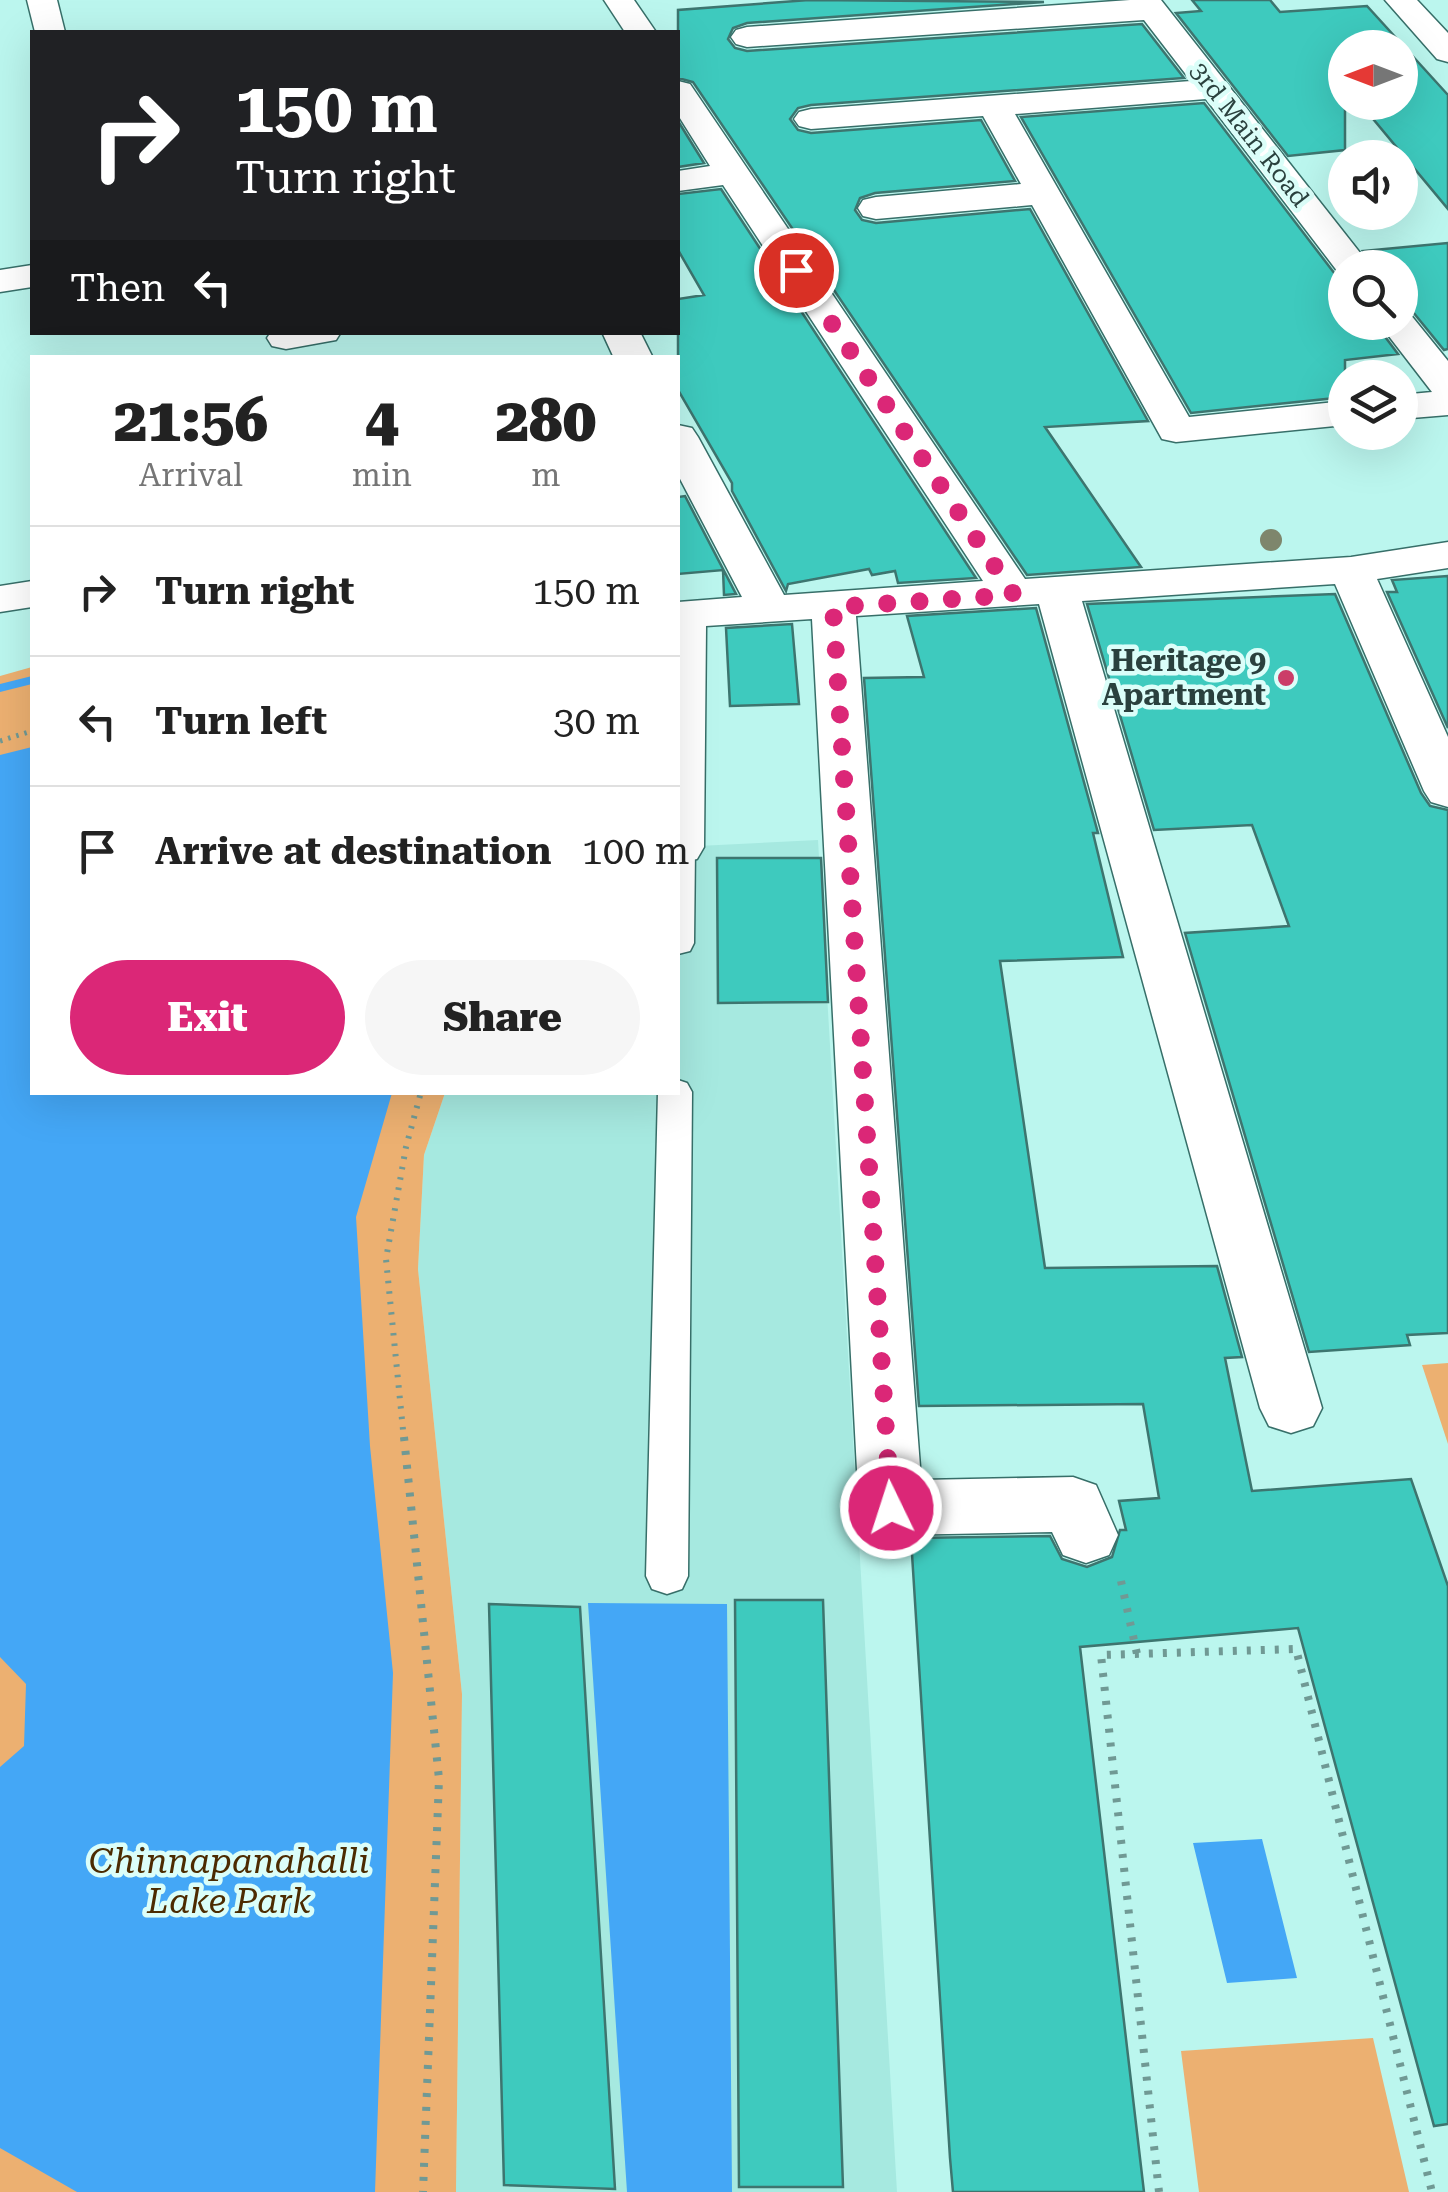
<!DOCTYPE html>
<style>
:root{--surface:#fff;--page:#f6f6f6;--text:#222;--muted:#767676;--line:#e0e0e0;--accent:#db2777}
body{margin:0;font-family:"Roboto Serif",serif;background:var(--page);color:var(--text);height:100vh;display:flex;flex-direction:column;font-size:38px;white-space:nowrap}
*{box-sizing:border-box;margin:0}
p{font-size:32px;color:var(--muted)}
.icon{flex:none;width:55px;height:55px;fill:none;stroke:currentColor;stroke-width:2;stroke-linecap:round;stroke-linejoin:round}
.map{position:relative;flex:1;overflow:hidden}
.side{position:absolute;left:30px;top:355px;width:650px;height:740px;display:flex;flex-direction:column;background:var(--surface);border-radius:0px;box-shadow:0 10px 40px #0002}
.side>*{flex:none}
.banner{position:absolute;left:30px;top:30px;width:650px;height:305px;border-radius:0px;box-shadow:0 10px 40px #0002;background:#202124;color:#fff;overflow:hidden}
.needle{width:65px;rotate:270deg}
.buttons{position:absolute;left:1328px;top:30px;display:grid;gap:20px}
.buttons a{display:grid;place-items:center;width:90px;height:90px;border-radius:50%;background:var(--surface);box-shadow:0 10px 40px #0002;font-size:50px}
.pin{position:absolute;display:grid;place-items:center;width:85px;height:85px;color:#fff;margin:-42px;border:5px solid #fff;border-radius:50%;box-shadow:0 2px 10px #0007}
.me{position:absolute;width:110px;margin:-55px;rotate:356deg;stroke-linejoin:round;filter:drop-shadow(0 0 8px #0008)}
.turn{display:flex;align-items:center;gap:35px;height:210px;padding:0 40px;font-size:45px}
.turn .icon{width:130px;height:130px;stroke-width:2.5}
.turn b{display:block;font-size:70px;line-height:85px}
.then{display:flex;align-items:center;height:95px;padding:0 40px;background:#0003;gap:20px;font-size:38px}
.eta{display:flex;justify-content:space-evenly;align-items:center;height:170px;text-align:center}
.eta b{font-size:60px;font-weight:800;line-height:70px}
.cta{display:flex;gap:20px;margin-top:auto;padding:20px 40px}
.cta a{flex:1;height:115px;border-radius:60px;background:var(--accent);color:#fff;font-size:40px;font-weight:800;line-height:115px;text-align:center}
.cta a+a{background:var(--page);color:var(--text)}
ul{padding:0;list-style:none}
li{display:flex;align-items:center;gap:30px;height:130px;padding:0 40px;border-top:2px solid var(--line)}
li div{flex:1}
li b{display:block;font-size:38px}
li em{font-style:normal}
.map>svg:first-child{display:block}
.built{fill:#a6e9e0}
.green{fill:#ecb071}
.water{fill:#44a7f6}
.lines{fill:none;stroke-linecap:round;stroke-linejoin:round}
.stream{fill:#44a7f6;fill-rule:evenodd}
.building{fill:#3ecabe;stroke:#3d756f;stroke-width:2.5}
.service-casing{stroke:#376f69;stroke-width:3}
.minor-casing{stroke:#376f69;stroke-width:3}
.path-far2{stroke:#709994;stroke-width:5;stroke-dasharray:2.5 6;stroke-linecap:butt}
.path-far1{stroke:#709994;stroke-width:6;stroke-dasharray:2.5 8;stroke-linecap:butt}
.path{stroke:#709994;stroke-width:8;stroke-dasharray:4 10;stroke-linecap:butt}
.service{fill:#fff;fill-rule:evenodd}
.minor{fill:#fff;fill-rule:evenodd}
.tree{fill:#7e866c}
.route{stroke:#db2777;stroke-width:18;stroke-dasharray:0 32.4}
.poi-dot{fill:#cb3d68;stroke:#dbfef9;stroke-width:4}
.labels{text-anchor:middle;stroke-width:9;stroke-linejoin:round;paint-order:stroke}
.far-street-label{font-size:25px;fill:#2a413e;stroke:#dbfef9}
.poi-label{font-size:30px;font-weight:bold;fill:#2a413e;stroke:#dbfef9;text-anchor:end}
.near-park-label{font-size:35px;font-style:italic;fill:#4c2b01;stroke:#dbfef9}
</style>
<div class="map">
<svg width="1448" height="2192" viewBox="0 0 1448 2192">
<rect width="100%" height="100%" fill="#bbf6ee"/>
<path class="built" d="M818,840L897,2192H456L462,1694L418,1269L424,1155L445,1093L678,1092V847Z"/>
<path class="green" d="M32,667V1092L445,1093L424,1155L418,1269L462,1694L456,2192H0V676Z
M1448,1363V1444L1422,1365Z
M1373,2038L1409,2192H1199L1181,2051Z"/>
<path class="water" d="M32,747V1092L392,1093L356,1217L370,1446L393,1673L375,2192H77L0,2148V1767L24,1746L26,1684L0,1657V755Z
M588,1603L727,1604L732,2192H627Z
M1262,1839L1297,1978L1227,1983L1193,1843Z"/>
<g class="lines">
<path class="stream" d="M32,676V684L0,692V684Z"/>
</g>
<path class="building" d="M809,0L1044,2L747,23L733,28L728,39L735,48L747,51L1142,24L1184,78L811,105L798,108L790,119L798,130L811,133L981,120L1015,181L875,193L860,198L855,210L862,220L876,223L1030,209L1148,421L1045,427L1141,567L1027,575L693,82L678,78V10Z
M1192,0H1270L1280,12L1367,6L1448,95V209L1359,102H1400V48H1345V150L1288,156L1176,13L1201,11Z
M1204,103L1338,278L1345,280V322H1374L1398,354L1345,360V397L1191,413L1021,117Z
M678,121L704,163L678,167Z
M721,189L976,578L898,583L895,571L872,575L869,569L788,584L786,591L732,491V483L678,390V299L704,295L678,250V194Z
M1448,243V349L1444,350L1413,312L1400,308V268H1376L1363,251Z
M685,496L736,594L724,595L723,570L678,574V497Z
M1448,576V728L1387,592H1397L1392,580Z
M1335,594L1421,793L1430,806L1448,810V1333L1407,1335L1410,1345L1309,1352L1185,933L1289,926L1252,825L1154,830L1087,604Z
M1036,608L1098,833H1093L1123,957L1000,961L1045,1268L1217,1266L1242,1357L1225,1358L1252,1491L1411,1479L1448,1586V2124L1434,2126L1298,1628L1080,1647L1144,2192H953L950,2158L911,1538L1050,1536L1062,1559L1087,1567L1112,1557L1120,1530H1126L1119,1501L1159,1498L1143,1404L919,1406L864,678L924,677L907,616Z
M792,624L799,704L730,706L726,628Z
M717,858H821L828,1002L718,1003Z
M735,1600H823L843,2187H739Z
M489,1604L580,1607L615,2189L504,2185Z"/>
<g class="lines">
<defs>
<path id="service" d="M679,837L690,840L695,847L694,943L690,951L678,954Z
M678,1080L687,1083L692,1092L688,1576L682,1589L667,1594L652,1589L646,1576L658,1092H678Z"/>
<path id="minor" d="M27,0H57L65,32H35Z
M604,0H634L656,32H625Z
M1130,0H1161L1372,268H1345V277L1341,276L1206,99L1015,114L1189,417L1345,401V425L1176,442L1162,439L1032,205L876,219L863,216L858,208L863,200L876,197L1021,184L983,116L811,129L799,126L794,119L799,112L811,109L1191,81L1144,20L747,47L736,44L731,37L736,30L747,27Z
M1385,0H1417L1448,33V62L1437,59Z
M678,81L690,84L1025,579L1351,557L1448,542V568L1377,579L1448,737V807L1431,802L1424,791L1335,584L1082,601L1322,1408L1313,1426L1291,1433L1269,1426L1260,1408L1039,604L856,616L921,1480L1073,1477L1096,1485L1118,1535L1109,1555L1086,1563L1063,1555L1052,1532L891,1535L868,1527L859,1508L812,619L706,626L704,847L697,859L678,863V602L742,597L678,475V425L692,428L698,437L784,595L983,581L723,185L678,191V171L710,166L678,115Z
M32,265V287L0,292V270Z
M1400,311L1410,314L1448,361V415L1400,419V395L1432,392L1378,322H1400Z
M271,332H341L336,340L286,349L272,346L267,338Z
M602,332H640L653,358H614Z
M32,581V607L0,612V586Z"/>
</defs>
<use href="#service" class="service-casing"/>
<use href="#minor" class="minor-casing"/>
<path class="path-far2" d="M0,741L32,731"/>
<path class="path-far1" d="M404,1440L386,1259L406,1147L421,1092"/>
<path class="path" d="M404,1437L439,1779L423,2192
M1121,1581L1137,1654
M1159,2192L1101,1655L1296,1649L1432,2192"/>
<use href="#service" class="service"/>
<use href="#minor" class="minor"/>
</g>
<circle class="tree" cx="1271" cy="540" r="11"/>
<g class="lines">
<path class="route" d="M796,270L1014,595L833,607L891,1508"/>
</g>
<circle class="poi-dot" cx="1286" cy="678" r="10"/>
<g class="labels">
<g class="far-street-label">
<text transform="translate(1250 134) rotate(52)" y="9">3rd Main Road</text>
</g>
<g class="poi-label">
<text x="1266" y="671">Heritage 9<tspan x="1266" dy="34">Apartment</tspan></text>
</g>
<g class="near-park-label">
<text x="229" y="1873">Chinnapanahalli<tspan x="229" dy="40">Lake Park</tspan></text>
</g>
</g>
</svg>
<div class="buttons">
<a><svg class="needle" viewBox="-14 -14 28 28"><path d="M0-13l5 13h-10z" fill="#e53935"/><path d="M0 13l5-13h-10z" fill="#767676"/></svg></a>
<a><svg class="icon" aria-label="sound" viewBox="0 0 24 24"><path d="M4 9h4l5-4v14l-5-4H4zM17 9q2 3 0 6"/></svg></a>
<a><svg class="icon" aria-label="search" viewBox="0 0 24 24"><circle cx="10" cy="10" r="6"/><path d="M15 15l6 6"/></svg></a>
<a><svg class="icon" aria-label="layers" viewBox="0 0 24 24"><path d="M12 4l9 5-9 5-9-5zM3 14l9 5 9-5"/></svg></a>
</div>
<div class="pin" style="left:796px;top:270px;background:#d93025"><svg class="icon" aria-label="arrive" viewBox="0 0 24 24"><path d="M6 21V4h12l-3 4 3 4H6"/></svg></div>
<svg class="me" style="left:891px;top:1508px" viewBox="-20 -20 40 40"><circle r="17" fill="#db2777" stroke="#fff" stroke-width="3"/><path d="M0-11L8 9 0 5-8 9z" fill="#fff"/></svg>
<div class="banner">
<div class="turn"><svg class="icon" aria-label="right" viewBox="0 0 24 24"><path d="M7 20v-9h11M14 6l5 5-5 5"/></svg><div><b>150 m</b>Turn right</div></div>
<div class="then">Then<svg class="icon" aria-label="left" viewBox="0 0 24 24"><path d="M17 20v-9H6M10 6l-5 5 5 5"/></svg></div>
</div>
<section class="side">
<div class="eta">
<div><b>21:56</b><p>Arrival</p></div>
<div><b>4</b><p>min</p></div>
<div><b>280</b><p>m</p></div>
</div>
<ul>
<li><svg class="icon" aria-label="right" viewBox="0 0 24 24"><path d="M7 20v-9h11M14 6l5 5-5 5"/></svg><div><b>Turn right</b></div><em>150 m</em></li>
<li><svg class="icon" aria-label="left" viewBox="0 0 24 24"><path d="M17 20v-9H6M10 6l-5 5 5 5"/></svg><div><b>Turn left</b></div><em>30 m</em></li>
<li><svg class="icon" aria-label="arrive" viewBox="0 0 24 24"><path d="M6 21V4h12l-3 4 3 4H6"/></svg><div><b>Arrive at destination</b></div><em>100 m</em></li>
</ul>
<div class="cta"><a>Exit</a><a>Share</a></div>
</section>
</div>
